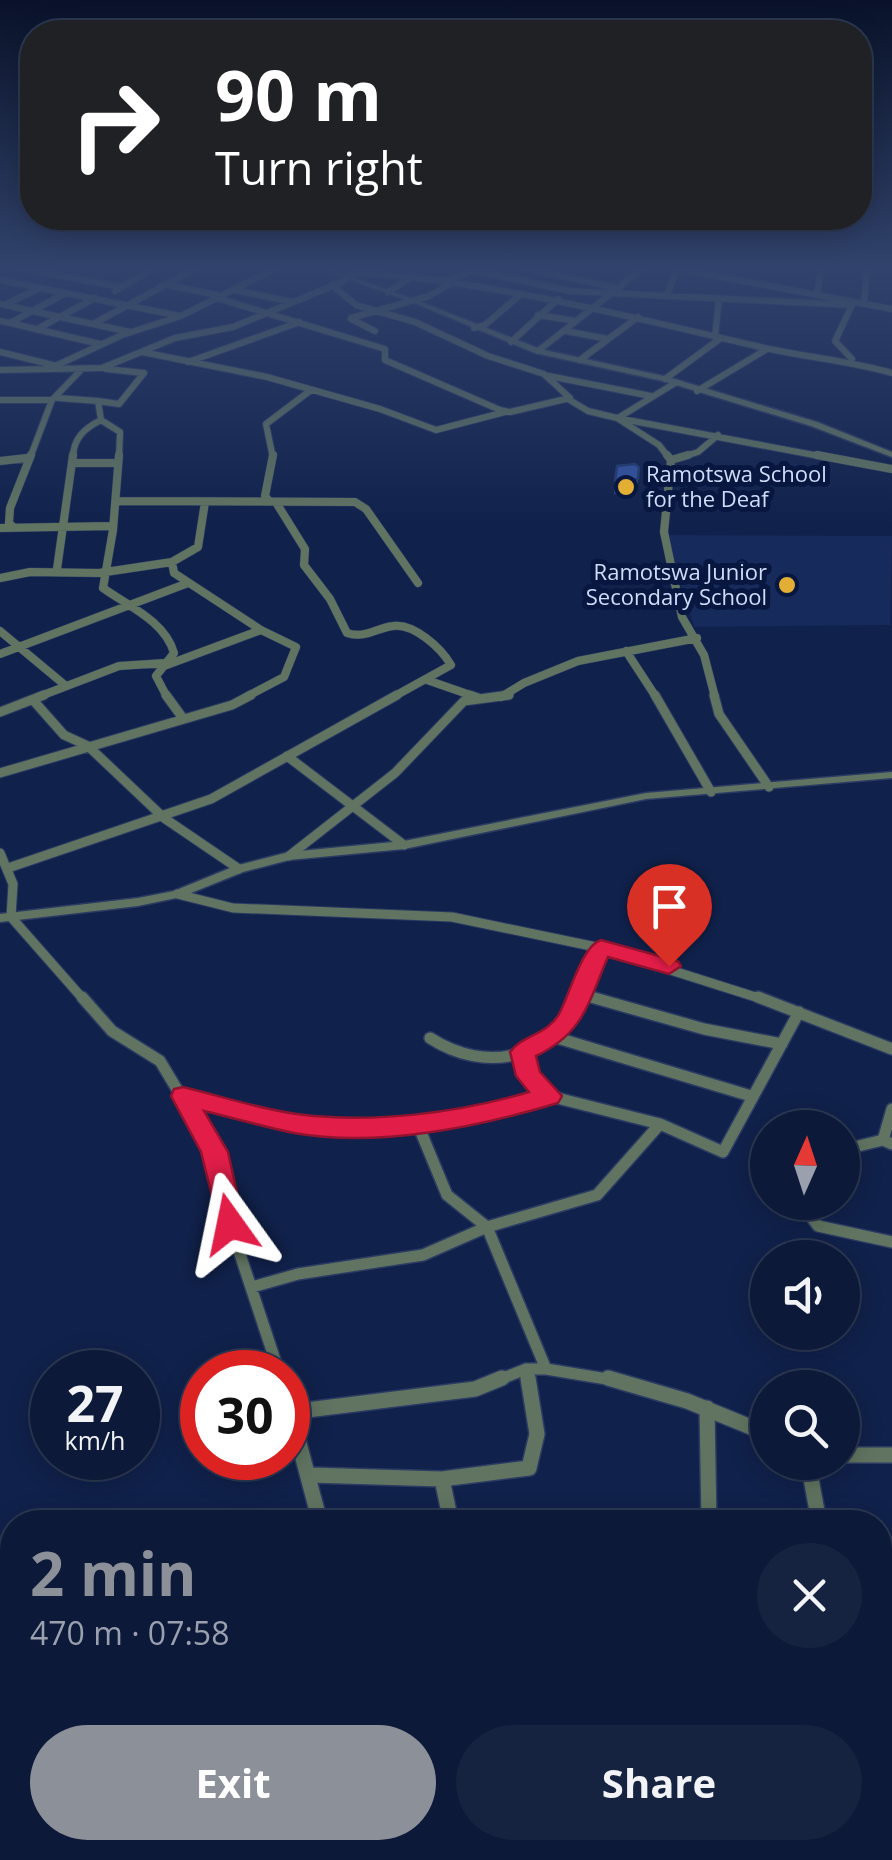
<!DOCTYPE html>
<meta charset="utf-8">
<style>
:root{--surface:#0c1938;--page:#152240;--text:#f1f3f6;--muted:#9aa0ae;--line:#2c3853;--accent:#8c9099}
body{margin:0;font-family:"Open Sans",sans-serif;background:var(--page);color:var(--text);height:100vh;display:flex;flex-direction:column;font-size:38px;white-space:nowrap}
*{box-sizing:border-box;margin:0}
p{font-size:32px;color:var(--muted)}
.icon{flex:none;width:55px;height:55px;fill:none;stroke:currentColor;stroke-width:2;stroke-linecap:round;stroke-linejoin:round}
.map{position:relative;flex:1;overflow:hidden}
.sheet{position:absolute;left:0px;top:1510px;width:892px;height:350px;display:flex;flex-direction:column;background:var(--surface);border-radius:40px 40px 0 0;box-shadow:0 5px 25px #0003,0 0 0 2px var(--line)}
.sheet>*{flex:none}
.hud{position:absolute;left:20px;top:20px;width:852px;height:210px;border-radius:40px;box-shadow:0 5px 25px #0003,0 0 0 2px var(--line);background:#202124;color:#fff;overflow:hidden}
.needle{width:65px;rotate:3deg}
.fabs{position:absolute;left:750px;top:1110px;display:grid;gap:20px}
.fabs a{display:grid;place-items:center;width:110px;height:110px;border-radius:50%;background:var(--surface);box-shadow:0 5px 25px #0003,0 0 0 2px var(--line);font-size:50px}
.speed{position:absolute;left:30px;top:1350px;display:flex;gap:20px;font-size:50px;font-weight:700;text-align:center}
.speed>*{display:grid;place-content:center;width:130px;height:130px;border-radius:50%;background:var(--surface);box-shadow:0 5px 25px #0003,0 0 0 2px var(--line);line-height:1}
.speed small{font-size:25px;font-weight:400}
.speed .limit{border:15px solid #d22;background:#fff;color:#111}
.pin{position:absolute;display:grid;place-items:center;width:85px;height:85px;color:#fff;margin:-102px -42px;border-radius:50% 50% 50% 0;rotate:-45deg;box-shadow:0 0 10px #0007}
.pin .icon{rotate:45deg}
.me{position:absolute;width:110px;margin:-55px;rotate:348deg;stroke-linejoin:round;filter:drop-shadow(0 0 8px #0008)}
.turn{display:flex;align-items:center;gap:35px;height:210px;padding:0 30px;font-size:45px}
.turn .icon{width:130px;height:130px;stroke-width:2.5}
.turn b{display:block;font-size:70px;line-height:85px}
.round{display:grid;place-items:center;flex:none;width:105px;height:105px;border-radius:52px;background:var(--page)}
.headline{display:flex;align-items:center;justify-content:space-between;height:170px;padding:0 30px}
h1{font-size:60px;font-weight:700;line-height:75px;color:var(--accent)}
.primary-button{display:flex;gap:20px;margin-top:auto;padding:20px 30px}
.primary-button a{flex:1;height:115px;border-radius:60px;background:var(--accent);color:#fff;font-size:40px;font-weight:700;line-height:115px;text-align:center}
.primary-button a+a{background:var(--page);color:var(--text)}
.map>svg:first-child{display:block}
.built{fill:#162a5b}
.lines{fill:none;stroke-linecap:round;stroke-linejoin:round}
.minor-far4-casing{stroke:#2b3b63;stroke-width:8}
.minor-far3-casing{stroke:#2b3b63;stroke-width:9}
.minor-far2-casing{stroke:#2b3b63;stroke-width:11}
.minor-far1-casing{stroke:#2b3b63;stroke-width:14}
.minor-casing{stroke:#2b3b63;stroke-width:18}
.tertiary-casing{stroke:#2b3b63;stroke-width:3}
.minor-far4{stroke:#617461;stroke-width:6}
.minor-far3{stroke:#617461;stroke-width:8}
.minor-far2{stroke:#617461;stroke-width:9}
.minor-far1{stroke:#617461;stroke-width:11}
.minor{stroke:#617461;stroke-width:15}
.tertiary{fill:#617461;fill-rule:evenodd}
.wall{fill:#2a478b}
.building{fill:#3153a2;stroke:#223a71;stroke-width:2.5}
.route{fill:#e11d48;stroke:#92132f;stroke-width:2.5}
.poi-dot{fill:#e2af34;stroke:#071740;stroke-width:4}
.labels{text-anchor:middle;stroke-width:10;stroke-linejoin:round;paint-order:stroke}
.far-poi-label{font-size:22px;fill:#cfddf9;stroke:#071740;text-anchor:start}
</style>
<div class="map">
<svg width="892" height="1860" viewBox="0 0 892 1860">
<rect width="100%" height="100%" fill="#10214b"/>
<path class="built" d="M665,535L892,536L890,625L694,627Z"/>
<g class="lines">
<defs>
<path id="minor-far4" d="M10,266L121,287
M359,266L356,272C492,282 624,315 756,346C801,357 847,360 892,373
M515,266L618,288
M664,266L892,309
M472,270L570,291L852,305
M0,280L180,316
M447,281L485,266
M168,285L222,296
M235,290L292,302
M115,291L157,266
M388,292L413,276
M66,293L32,311L130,332
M667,295L677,269
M817,295L821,266
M217,298L385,349V360L500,410L510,412L570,398L544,374L488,356L415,322L356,305L332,285
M864,303L867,266
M0,304L32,311L10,323L0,321
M6,304L40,288
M538,315L576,321
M351,318L429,296L452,283
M351,319L375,331
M10,323L100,344
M93,324L200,266
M474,328L485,325L521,294
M37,329L95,298
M566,331L608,339
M715,336L719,299
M511,342L558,299
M538,351L646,266
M0,352L57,366
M142,352L267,377L380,409L436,430L505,412
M852,359L835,341L853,303
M580,360L638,317
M188,362L300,322
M53,367L122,335L181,316L280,266
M106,369L144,373
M0,370L102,368L175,338L233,327L342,282L355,272
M549,376L651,396
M665,379L721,338
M697,391L767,349
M58,398L98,401L101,420L120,432L119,458
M568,399L588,411L617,418L830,458
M0,400H52
M98,401L119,404L144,373
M617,418L659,445L669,458
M618,418L675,383
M30,458L52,400L81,370
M73,458C73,438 85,428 101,420
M273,458L266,424L311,390
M679,458L698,452L718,435"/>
<path id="minor-far3" d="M119,455L113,530L103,588C128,606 165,621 174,653L156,676L167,697
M667,455L671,460L664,532L682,617L704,655L715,697
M817,455L892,469
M671,460L688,455
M0,461L27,458
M74,463H116
M118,501L355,502L366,509L418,583
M269,501L265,496L273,455
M205,502L198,547L172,562L174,573L261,630L296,647L284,677L246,697
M277,504L305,549L304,565L330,599L347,633C365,639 376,628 393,626C414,623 441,648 451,665L393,697
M13,527L9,523L10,508L31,455
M0,528L112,526
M57,569L73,455
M0,578L30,572L99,573L172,562
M0,631L66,686
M626,651L656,697
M0,654L188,583
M164,666L261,630
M427,680L476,697
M38,697L119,666L165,663
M501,697L524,683L578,661L697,638"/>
<path id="minor-far2" d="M166,695L182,717
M469,695L478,698
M655,695L711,792
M714,695L719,714L769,787
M33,700L64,735L88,746L164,818L239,869
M0,712L44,695
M287,756L404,845
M0,773L232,705L251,695
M0,853L13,884L11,917L84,1000
M289,856L395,773L464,701L509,695
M11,867L211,799L397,695
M177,894L233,908L452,917L601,948L765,1000
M583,995L600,1000
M579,1000L601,948"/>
<path id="minor-far1" d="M82,997L112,1031L160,1061L214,1151L230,1224L279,1372
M591,997L704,1029L782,1044
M758,997L892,1049
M554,1037L751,1096
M430,1038C486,1074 551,1060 580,997
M523,1052L529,1076L549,1096L660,1124L723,1152L799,1012
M183,1096L296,1123L354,1127L418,1125
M549,1096L475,1117L418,1125L447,1195L487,1227L546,1369L619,1381
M883,1140L892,1109
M842,1150L883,1140L892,1144
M810,1202L807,1211L818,1226L892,1242
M252,1287L298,1274L423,1255L487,1227L597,1195L660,1124
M526,1369L528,1381
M496,1381L526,1369H546"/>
<path id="minor" d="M608,1378L687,1401L768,1434
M288,1402L320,1522
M707,1408L709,1522
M291,1412L475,1389L502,1378
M842,1455H892
M808,1462L819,1522
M310,1475L442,1479L529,1468L537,1434L528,1378
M442,1479L451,1522
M880,1657L892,1660
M880,1777L892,1775
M380,1848L382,1860
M740,1848L743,1860
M527,1860L583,1848"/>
<path id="tertiary" d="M311,266H320L416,300L540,349L668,377L817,422L892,452V457L811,426L663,381L535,353L412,302Z
M892,772V778L646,799L404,849L289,860L243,872L181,897L138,906L0,922V914L138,898L174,891L235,866L289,852L404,841L646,793Z"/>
</defs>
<use href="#minor-far4" class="minor-far4-casing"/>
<use href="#minor-far3" class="minor-far3-casing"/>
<use href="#minor-far2" class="minor-far2-casing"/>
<use href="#minor-far1" class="minor-far1-casing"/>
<use href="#minor" class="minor-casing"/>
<use href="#tertiary" class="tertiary-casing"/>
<use href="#minor-far4" class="minor-far4"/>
<use href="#minor-far3" class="minor-far3"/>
<use href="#minor-far2" class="minor-far2"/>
<use href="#minor-far1" class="minor-far1"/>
<use href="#minor" class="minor"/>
<use href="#tertiary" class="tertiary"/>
</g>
<path class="wall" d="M639,467L637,493L614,494L615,480Z"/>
<path class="building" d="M635,464L639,467L638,479L615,480L617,466Z"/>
<linearGradient id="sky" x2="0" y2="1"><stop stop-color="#091229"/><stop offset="0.51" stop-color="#31436c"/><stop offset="1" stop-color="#31436c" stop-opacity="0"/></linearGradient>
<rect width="892" height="526" fill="url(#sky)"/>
<path class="route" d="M601,940L678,961L681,966L669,974L608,957C588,1003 584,1033 536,1056L540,1072L562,1096L558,1103C478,1127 377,1148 294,1133C264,1127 234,1118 204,1111L228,1152L244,1224L240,1232L230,1235L221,1232L201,1152L171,1096L174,1089L183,1087C221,1096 259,1109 297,1114C373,1124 457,1113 529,1092L516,1076L510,1052C522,1035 547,1035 559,1014C569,996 582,945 601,940Z"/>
<g class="poi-dot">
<circle cx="626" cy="487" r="10"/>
<circle cx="787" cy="585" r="10"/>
</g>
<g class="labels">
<g class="far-poi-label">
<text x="646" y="482">Ramotswa School<tspan x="646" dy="25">for the Deaf</tspan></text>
<text x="767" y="580" text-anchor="end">Ramotswa Junior<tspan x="767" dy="25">Secondary School</tspan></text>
</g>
</g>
</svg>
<div class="fabs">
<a><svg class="needle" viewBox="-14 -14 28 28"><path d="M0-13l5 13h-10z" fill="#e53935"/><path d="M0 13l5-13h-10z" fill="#9aa0ae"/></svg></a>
<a><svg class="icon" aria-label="sound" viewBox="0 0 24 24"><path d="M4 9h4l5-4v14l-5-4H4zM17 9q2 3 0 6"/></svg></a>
<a><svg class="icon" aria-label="search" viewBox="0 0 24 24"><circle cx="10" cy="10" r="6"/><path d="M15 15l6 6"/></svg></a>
</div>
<div class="speed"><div>27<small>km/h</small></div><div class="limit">30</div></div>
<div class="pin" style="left:669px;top:966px;background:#d93025"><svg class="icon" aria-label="arrive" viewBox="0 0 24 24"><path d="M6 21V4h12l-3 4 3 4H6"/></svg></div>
<svg class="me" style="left:230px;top:1224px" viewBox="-20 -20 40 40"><path d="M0-17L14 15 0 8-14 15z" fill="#e11d48" stroke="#fff" stroke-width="4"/></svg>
<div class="hud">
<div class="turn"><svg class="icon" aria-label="right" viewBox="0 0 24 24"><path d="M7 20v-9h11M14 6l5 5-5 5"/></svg><div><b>90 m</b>Turn right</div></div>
</div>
<section class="sheet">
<div class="headline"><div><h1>2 min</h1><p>470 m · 07:58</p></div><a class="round"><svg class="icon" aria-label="close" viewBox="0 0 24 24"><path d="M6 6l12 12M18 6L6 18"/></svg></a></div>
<div class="primary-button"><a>Exit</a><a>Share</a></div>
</section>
</div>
